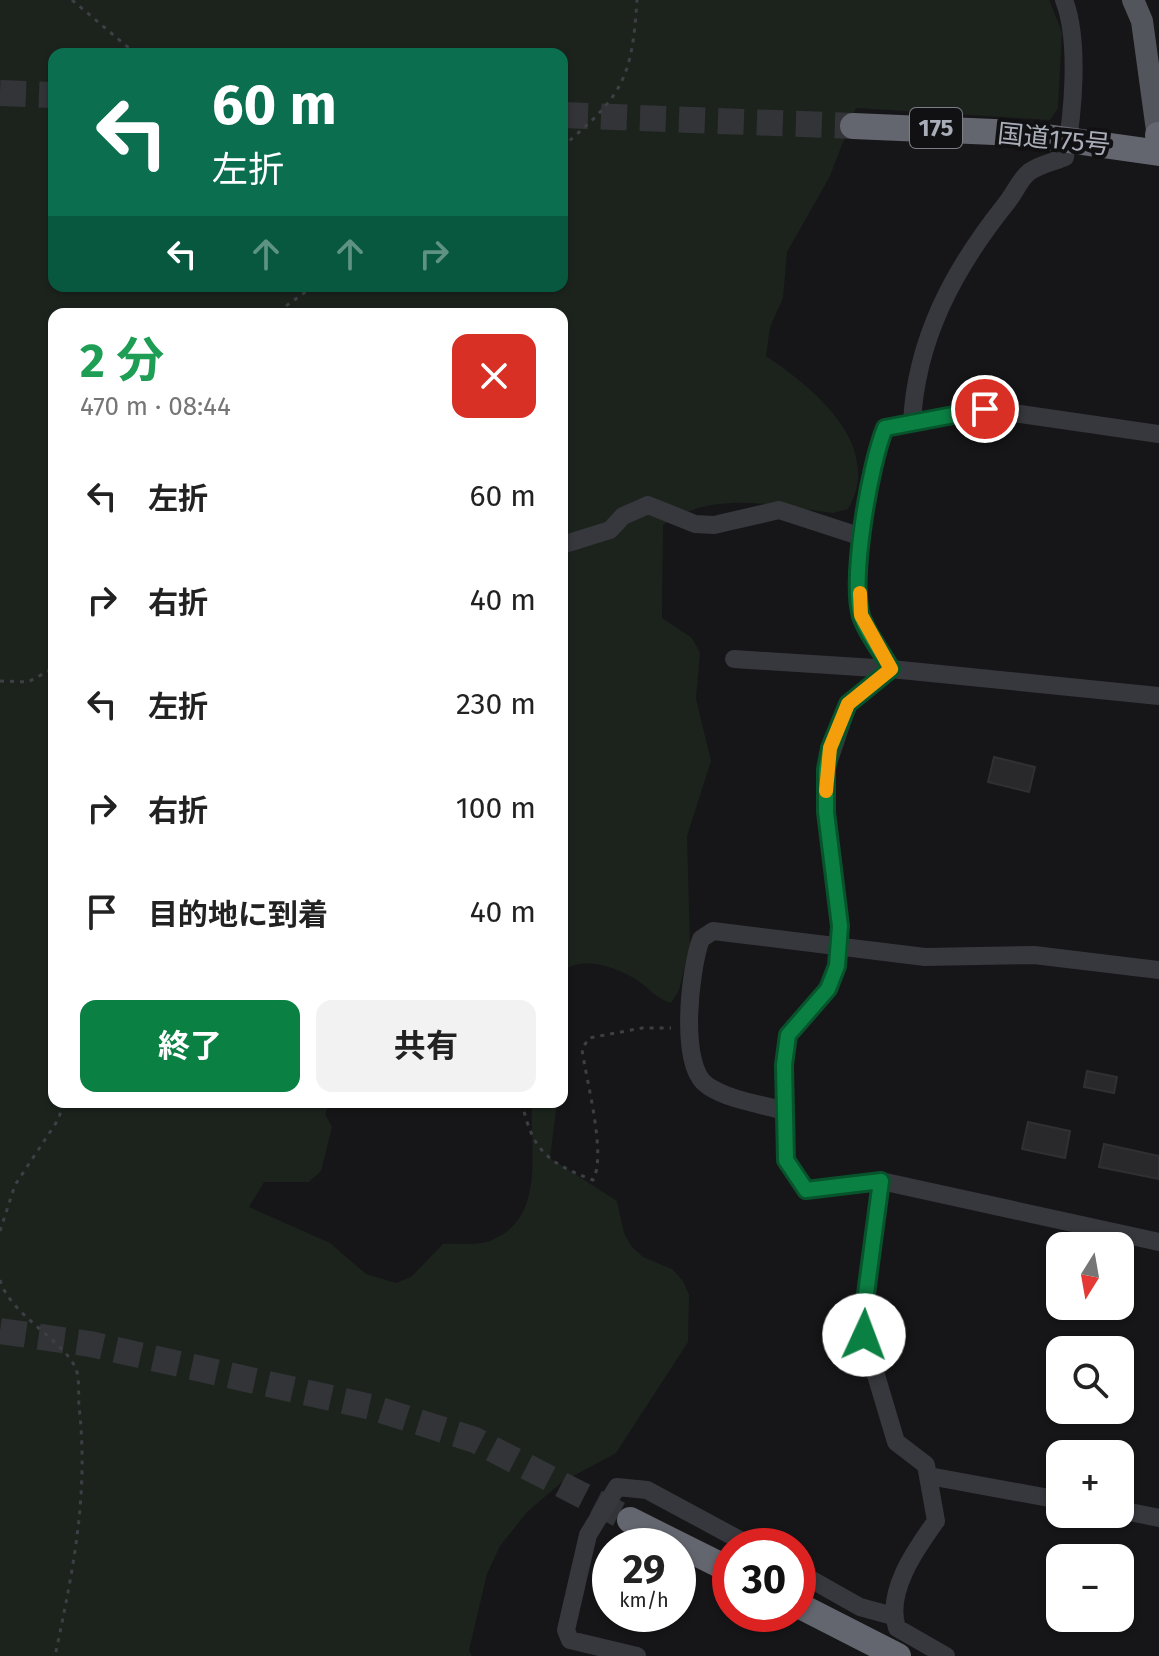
<!DOCTYPE html>
<html lang="ja">
<meta charset="utf-8">
<style>
:root{--surface:#fff;--page:#f2f2f2;--text:#222;--muted:#767676;--accent:#0b8043}
body{margin:0;font-family:"Fira Sans","Noto Sans JP",sans-serif;background:var(--page);color:var(--text);height:100vh;display:flex;flex-direction:column;font-size:30px;white-space:nowrap}
*{box-sizing:border-box;margin:0}
p{font-size:26px;color:var(--muted)}
.icon{flex:none;width:44px;height:44px;fill:none;stroke:currentColor;stroke-width:2;stroke-linecap:round;stroke-linejoin:round}
.map{position:relative;flex:1;overflow:hidden}
.sheet{position:absolute;left:48px;top:308px;width:520px;height:800px;display:flex;flex-direction:column;background:var(--surface);border-radius:16px;box-shadow:0 2px 6px #0004}
.sheet>*{flex:none}
.hud{position:absolute;left:48px;top:48px;width:520px;height:244px;border-radius:16px;box-shadow:0 2px 6px #0004;background:#0b6e4f;color:#fff;overflow:hidden}
.needle{width:52px;rotate:191deg}
.fabs{position:absolute;left:1046px;top:1232px;display:grid;gap:16px}
.fabs a{display:grid;place-items:center;width:88px;height:88px;border-radius:16px;background:var(--surface);box-shadow:0 2px 6px #0004;font-size:40px}
.speed{position:absolute;left:592px;top:1528px;display:flex;gap:16px;font-size:40px;font-weight:700;text-align:center}
.speed>*{display:grid;place-content:center;width:104px;height:104px;border-radius:50%;background:var(--surface);box-shadow:0 2px 6px #0004;line-height:1}
.speed small{font-size:20px;font-weight:400}
.speed .limit{border:12px solid #d22;background:#fff;color:#111}
.pin{position:absolute;display:grid;place-items:center;width:68px;height:68px;color:#fff;margin:-34px;border:4px solid #fff;border-radius:50%;box-shadow:0 2px 8px #0007}
.me{position:absolute;width:88px;margin:-44px;rotate:2deg;stroke-linejoin:round;filter:drop-shadow(0 0 6px #0008)}
.turn{display:flex;align-items:center;gap:28px;height:168px;padding:0 32px;font-size:36px}
.turn .icon{width:104px;height:104px;stroke-width:2.5}
.turn b{display:block;font-size:56px;line-height:68px}
.lanes{display:flex;align-items:center;height:76px;padding:0 32px;background:#0003;justify-content:center;gap:40px;direction:ltr}
.lanes .off{opacity:.35}
.round{display:grid;place-items:center;flex:none;width:84px;height:84px;border-radius:16px;background:var(--page)}
.headline{display:flex;align-items:center;justify-content:space-between;height:136px;padding:0 32px}
h1{font-size:48px;font-weight:700;line-height:60px;color:#1e9e55}
.action{display:flex;gap:16px;margin-top:auto;padding:16px 32px}
.action a{flex:1;height:92px;border-radius:16px;background:var(--accent);color:#fff;font-size:32px;font-weight:700;line-height:92px;text-align:center}
.action a+a{background:var(--page);color:var(--text)}
ul{padding:0;list-style:none}
li{display:flex;align-items:center;gap:24px;height:104px;padding:0 32px}
li div{flex:1}
li b{display:block;font-size:30px}
li em{font-style:normal}
.map>svg:first-child{display:block}
.green{fill:#1c231d;fill-rule:evenodd}
.building{fill:#29292c;stroke:#303034;stroke-width:2}
.lines{fill:none;stroke-linecap:round;stroke-linejoin:round}
.highway-tunnel{stroke:#333438;stroke-width:26;stroke-dasharray:26 13;stroke-linecap:butt}
.path{stroke:#3d3f44;stroke-width:3;stroke-dasharray:4 6;stroke-linecap:butt}
.minor{stroke:#37383d;stroke-width:18}
.major{stroke:#53555c;stroke-width:22}
.highway{stroke:#63666e;stroke-width:26}
.highway-bridge{stroke:#63666e;stroke-width:26}
.route-casing{stroke:#07532c;stroke-width:20}
.route{stroke:#0b8043;stroke-width:14}
.slow{stroke:#f59e0b;stroke-width:14}
.labels{text-anchor:middle;stroke-width:8;stroke-linejoin:round;paint-order:stroke}
.shield{fill:#111113;stroke:#7b7e86;stroke-width:2}
.shield-label{font-size:24px;font-weight:bold;fill:#a8adb8}
.street-label{font-size:26px;fill:#a8adb8;stroke:#111113}
</style>
<div class="map">
<svg width="1159" height="1656" viewBox="0 0 1159 1656">
<rect width="100%" height="100%" fill="#161618"/>
<path class="green" d="M0,0H1049L1062,32L1058,108L1050,120L856,108L830,176L787,252L783,298L770,327L766,356C813,387 885,446 848,509L833,513C775,506 714,489 663,525L662,618L692,638L700,653L696,699L711,761L687,836L690,946L679,990L671,1003C654,998 648,986 634,978C612,966 582,955 562,972V314H54V1102H330L325,1114L332,1127L321,1171L309,1182H264L249,1207L330,1243L366,1274L396,1283L411,1277L443,1244C457,1243 479,1246 492,1240C547,1217 529,1149 532,1102H557L550,1158L617,1201L624,1233L632,1247L643,1257L672,1269L683,1281L689,1295L688,1342L616,1453L562,1482L527,1512L500,1546L487,1574L469,1650L472,1656H0ZM54,54H562V286H54Z"/>
<path class="building" d="M994,757L1035,767L1029,792L988,782Z
M1087,1071L1117,1077L1114,1093L1084,1087Z
M1028,1122L1070,1131L1065,1158L1022,1149Z
M1104,1144L1159,1156V1179L1099,1167Z"/>
<g class="lines">
<path class="highway-tunnel" d="M0,93L54,95
M562,115L853,126
M0,1331L90,1344L371,1407L475,1440L630,1520"/>
<path class="path" d="M72,0L136,54
M562,147C622,96 632,80 637,0
M281,314L283,308L314,286
M0,681L28,682L54,668
M522,1102C532,1151 548,1163 593,1180C607,1155 586,1080 582,1049L589,1038L642,1028H671
M0,1231L15,1185L58,1120L64,1102
M0,1280C10,1315 64,1340 76,1369C80,1379 78,1395 79,1406C89,1494 73,1571 55,1656"/>
<path class="minor" d="M912,423C916,339 954,269 1005,205C1013,196 1018,183 1026,175C1034,166 1054,162 1065,157C1073,115 1080,41 1064,0
M562,545L610,530L623,516L648,505L695,524L714,525L779,510L862,537
M734,659L891,669L1159,696
M891,669L848,704L826,769V812L840,926L837,966L828,989L788,1035L784,1065L786,1160L806,1190L881,1181L1159,1242
M891,669C882,652 867,634 861,615C850,578 870,464 885,428L985,409L1159,434
M785,1111C760,1104 729,1100 708,1086C678,1067 690,969 701,939L713,931L925,957L1034,955L1159,970
M881,1181L864,1309V1335L896,1442L926,1465L936,1521C916,1549 885,1592 897,1628L946,1656
M929,1476L1060,1500
M1120,1510L1159,1518
M798,1572L860,1607L893,1616
M637,1656L570,1640L566,1630L588,1535L617,1487L647,1490L751,1546"/>
<path class="major" d="M1133,0L1142,21L1159,145"/>
<path class="highway" d="M853,126L1018,133
M1158,135H1159
M630,1520L730,1570
M798,1605L898,1656"/>
<path class="highway-bridge" d="M1018,133L1159,153"/>
</g>
<g class="lines">
<defs>
<path id="route" d="M864,1335V1309L881,1181L806,1190L786,1160L784,1065L788,1035L828,989L837,966L840,926L826,812V769L830,748L848,704L891,669C882,652 867,634 861,616C850,578 870,464 885,428L985,409"/>
</defs>
<use href="#route" class="route-casing"/>
<use href="#route" class="route"/>
<path class="slow" d="M826,791L830,748L848,704L891,669L861,615L860,593"/>
</g>
<g class="labels">
<rect class="shield" x="910" y="108" width="52" height="40" rx="6"/>
<g class="shield-label">
<text x="936" y="136">175</text>
</g>
<g class="street-label">
<text transform="translate(1054 139) rotate(6)" y="9">国道175号</text>
</g>
</g>
</svg>
<div class="fabs">
<a><svg class="needle" viewBox="-14 -14 28 28"><path d="M0-13l5 13h-10z" fill="#e53935"/><path d="M0 13l5-13h-10z" fill="#767676"/></svg></a>
<a><svg class="icon" aria-label="search" viewBox="0 0 24 24"><circle cx="10" cy="10" r="6"/><path d="M15 15l6 6"/></svg></a>
<a>+</a>
<a>−</a>
</div>
<div class="speed"><div>29<small>km/h</small></div><div class="limit">30</div></div>
<div class="pin" style="left:985px;top:409px;background:#d93025"><svg class="icon" aria-label="arrive" viewBox="0 0 24 24"><path d="M6 21V4h12l-3 4 3 4H6"/></svg></div>
<svg class="me" style="left:864px;top:1335px" viewBox="-20 -20 40 40"><circle r="19" fill="#fff"/><path d="M0-13L10 11 0 6-10 11z" fill="#0b8043"/></svg>
<div class="hud">
<div class="turn"><svg class="icon" aria-label="left" viewBox="0 0 24 24"><path d="M17 20v-9H6M10 6l-5 5 5 5"/></svg><div><b>60 m</b>左折</div></div>
<div class="lanes"><svg class="icon" aria-label="left" viewBox="0 0 24 24"><path d="M17 20v-9H6M10 6l-5 5 5 5"/></svg><svg class="icon off" aria-label="ahead" viewBox="0 0 24 24"><path d="M12 20V5M6 11l6-6 6 6"/></svg><svg class="icon off" aria-label="ahead" viewBox="0 0 24 24"><path d="M12 20V5M6 11l6-6 6 6"/></svg><svg class="icon off" aria-label="right" viewBox="0 0 24 24"><path d="M7 20v-9h11M14 6l5 5-5 5"/></svg></div>
</div>
<section class="sheet">
<div class="headline"><div><h1>2 分</h1><p>470 m · 08:44</p></div><a class="round" style="background:#d93025;color:#fff"><svg class="icon" aria-label="close" viewBox="0 0 24 24"><path d="M6 6l12 12M18 6L6 18"/></svg></a></div>
<ul>
<li><svg class="icon" aria-label="left" viewBox="0 0 24 24"><path d="M17 20v-9H6M10 6l-5 5 5 5"/></svg><div><b>左折</b></div><em>60 m</em></li>
<li><svg class="icon" aria-label="right" viewBox="0 0 24 24"><path d="M7 20v-9h11M14 6l5 5-5 5"/></svg><div><b>右折</b></div><em>40 m</em></li>
<li><svg class="icon" aria-label="left" viewBox="0 0 24 24"><path d="M17 20v-9H6M10 6l-5 5 5 5"/></svg><div><b>左折</b></div><em>230 m</em></li>
<li><svg class="icon" aria-label="right" viewBox="0 0 24 24"><path d="M7 20v-9h11M14 6l5 5-5 5"/></svg><div><b>右折</b></div><em>100 m</em></li>
<li><svg class="icon" aria-label="arrive" viewBox="0 0 24 24"><path d="M6 21V4h12l-3 4 3 4H6"/></svg><div><b>目的地に到着</b></div><em>40 m</em></li>
</ul>
<div class="action"><a>終了</a><a>共有</a></div>
</section>
</div>
